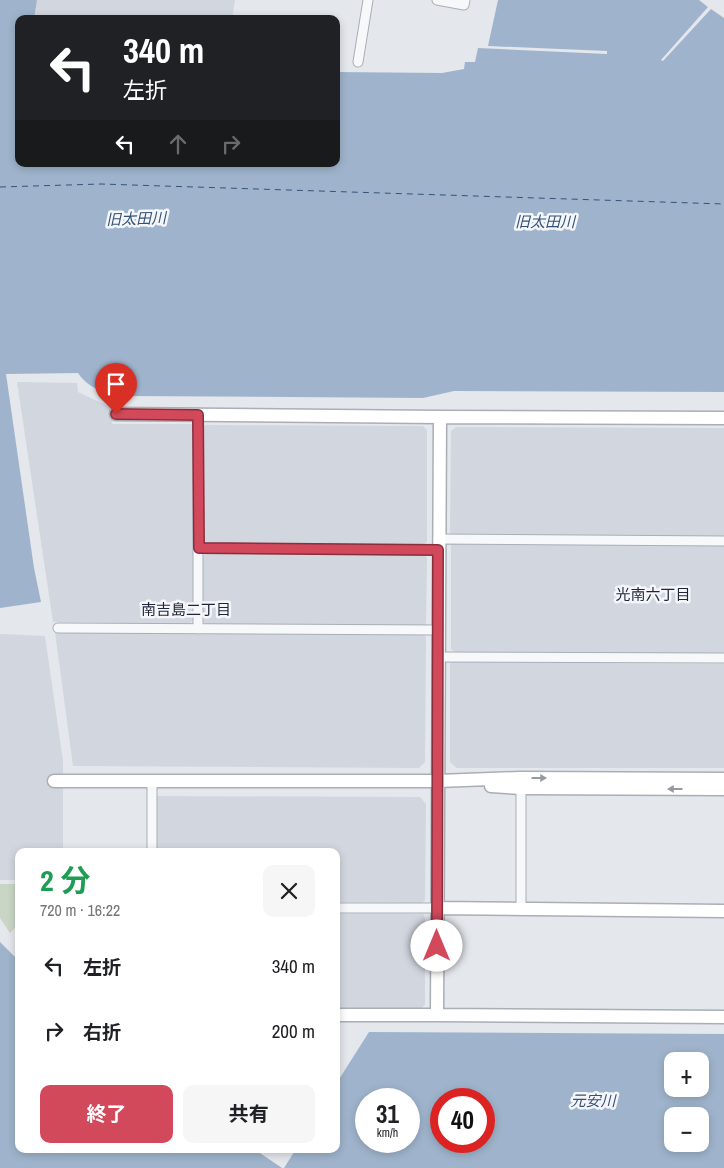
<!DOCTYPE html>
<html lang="ja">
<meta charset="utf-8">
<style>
:root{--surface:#fff;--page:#f6f6f6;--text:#202124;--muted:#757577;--accent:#d1495b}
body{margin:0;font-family:"Archivo Narrow","Noto Sans JP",sans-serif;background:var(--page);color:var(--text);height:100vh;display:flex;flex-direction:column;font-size:19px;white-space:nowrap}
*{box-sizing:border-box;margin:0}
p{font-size:16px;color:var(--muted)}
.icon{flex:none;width:28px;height:28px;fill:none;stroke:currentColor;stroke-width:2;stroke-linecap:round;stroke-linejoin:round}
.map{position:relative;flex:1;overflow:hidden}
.sheet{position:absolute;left:15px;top:848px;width:325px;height:305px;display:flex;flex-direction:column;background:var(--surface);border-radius:10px;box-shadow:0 2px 8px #0003}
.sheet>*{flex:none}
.banner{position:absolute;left:15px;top:15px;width:325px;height:152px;border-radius:10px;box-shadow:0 2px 8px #0003;background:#202124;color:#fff;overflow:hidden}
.controls{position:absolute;left:664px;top:1052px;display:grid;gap:10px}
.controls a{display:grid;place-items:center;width:45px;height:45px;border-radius:10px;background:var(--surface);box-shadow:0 2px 8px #0003;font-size:25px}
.speed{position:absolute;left:355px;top:1088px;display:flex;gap:10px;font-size:25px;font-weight:700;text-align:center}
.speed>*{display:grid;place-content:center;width:65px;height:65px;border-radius:50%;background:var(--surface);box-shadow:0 2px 8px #0003;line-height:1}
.speed small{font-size:12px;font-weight:400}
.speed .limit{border:8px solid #d22;background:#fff;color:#111}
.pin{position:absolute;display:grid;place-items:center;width:42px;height:42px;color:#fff;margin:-51px -21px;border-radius:50% 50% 50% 0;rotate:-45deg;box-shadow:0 0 5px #0007}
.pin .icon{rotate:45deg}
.me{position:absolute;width:55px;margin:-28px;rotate:0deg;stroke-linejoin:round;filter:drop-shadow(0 0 4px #0008)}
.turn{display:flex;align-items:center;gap:18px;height:105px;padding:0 25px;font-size:22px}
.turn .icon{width:65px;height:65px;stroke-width:2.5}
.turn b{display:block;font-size:35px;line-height:42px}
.lanes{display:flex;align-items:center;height:48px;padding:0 25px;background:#0003;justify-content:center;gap:25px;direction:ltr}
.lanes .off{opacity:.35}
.round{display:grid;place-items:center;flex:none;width:52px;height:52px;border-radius:10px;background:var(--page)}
.summary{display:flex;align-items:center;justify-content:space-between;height:85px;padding:0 25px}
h1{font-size:30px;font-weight:700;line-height:38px;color:#1e9e55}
.cta{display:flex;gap:10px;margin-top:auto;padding:10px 25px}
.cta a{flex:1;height:58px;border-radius:10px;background:var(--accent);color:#fff;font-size:20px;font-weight:700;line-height:58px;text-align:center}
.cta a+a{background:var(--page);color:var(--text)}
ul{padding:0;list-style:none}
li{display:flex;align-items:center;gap:15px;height:65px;padding:0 25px}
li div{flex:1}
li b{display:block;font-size:19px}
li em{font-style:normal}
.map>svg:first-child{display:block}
.built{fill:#d2d6de}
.green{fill:#c9d6c5}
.water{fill:#9fb4cc;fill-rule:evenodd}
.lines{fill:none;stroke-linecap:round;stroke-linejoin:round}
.ferry{stroke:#34527a;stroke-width:1;stroke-dasharray:6 5;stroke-linecap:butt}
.street-casing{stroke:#a9aeb7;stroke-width:11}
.secondary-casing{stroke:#a9aeb7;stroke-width:15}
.street{stroke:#f7f8fa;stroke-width:9}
.secondary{stroke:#fff;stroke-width:12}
.oneway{fill:#959aa2}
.route-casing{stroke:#882f3b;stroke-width:12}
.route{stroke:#d1495b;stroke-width:9}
.labels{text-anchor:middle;stroke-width:5;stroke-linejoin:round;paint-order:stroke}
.water-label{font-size:15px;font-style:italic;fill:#34527a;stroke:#f4f6f9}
.neighbourhood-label{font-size:15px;fill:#1d2536;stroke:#f4f6f9}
</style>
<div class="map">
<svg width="724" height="1168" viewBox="0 0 724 1168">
<rect width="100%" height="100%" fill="#e4e7ec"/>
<path class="built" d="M37,0H235L232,19H34Z
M17,382L77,383L78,392L114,409L112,424H191L194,427L193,620L189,624L53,622Z
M206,425L423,426L427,430V542L423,545L206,544L203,541V428Z
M456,427L724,428V537L452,536L450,534L451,431Z
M453,542L724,544V654L455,652L451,649V545Z
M207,553L424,555L427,558L426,624L424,626L207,625L203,621L202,557Z
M55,632L423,634L426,637L425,762L419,768L73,766Z
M0,634L45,636L63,761V851H19V880H0Z
M452,662L724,664V768H457L450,762V664Z
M156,796L420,797L426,804L425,900L422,903L336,902V851H157Z
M336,914H423L425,918V1004L422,1008H336Z"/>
<path class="green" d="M0,884H19V923L10,933L0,918Z"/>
<path class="water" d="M0,0H37L34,19H19V164H336V72L442,73L464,69L465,62H475L478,48L607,54V51L488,46L498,0H699L708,7L661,60L663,61L711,9L724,18V392L454,391L423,398L130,396C110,394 90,391 78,373L6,374L34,568L41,602L0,608Z
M0,942L19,961V1149H254L282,1168H0Z
M369,1032L724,1034V1168H284L296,1149H336V1084ZM672,1061H700V1089H672ZM366,1099H409V1141H366ZM441,1099H484V1141H441ZM672,1116H700V1144H672Z"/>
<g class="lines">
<path class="ferry" d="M0,187L101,184L724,204"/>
<defs>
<path id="street" d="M437,0L464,5L465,0
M358,62L368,0
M198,415V629
M438,539L724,541
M199,548L438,550
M58,628L438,630
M438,657L724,658
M521,788V910
M152,851V781
M336,908H437"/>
<path id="secondary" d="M116,414L440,417L724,418
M440,417L437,1015L724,1017
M54,781H438L520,778L724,779
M491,786L521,788L724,789
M437,908L724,911
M336,1015H437"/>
</defs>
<use href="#street" class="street-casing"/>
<use href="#secondary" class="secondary-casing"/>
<use href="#street" class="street"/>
<use href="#secondary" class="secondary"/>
</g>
<defs><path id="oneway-solid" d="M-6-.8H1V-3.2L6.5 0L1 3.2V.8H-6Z" transform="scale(1.25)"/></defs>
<g class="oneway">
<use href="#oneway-solid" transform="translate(539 778)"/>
<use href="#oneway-solid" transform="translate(675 789) rotate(-180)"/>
</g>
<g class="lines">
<defs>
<path id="route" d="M116,414L198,415L199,548L438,550L437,946"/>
</defs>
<use href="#route" class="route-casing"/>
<use href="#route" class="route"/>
</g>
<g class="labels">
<g class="water-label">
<text transform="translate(136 219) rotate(-2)" y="5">旧太田川</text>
<text x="545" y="227">旧太田川</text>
<text x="593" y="1106">元安川</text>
</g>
<g class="neighbourhood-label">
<text x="653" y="600">光南六丁目</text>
<text x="186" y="615">南吉島二丁目</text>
</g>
</g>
</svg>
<div class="controls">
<a>+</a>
<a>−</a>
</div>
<div class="speed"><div>31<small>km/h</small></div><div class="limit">40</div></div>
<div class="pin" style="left:116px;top:414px;background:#d93025"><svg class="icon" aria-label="arrive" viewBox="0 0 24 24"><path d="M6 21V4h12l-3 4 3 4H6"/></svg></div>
<svg class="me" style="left:437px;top:946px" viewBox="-20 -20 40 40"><circle r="19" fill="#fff"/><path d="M0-13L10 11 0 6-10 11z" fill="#d1495b"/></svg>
<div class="banner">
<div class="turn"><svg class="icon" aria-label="left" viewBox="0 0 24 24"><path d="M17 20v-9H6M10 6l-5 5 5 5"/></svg><div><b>340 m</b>左折</div></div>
<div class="lanes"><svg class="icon" aria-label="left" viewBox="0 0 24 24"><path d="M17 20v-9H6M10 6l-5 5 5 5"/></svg><svg class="icon off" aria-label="ahead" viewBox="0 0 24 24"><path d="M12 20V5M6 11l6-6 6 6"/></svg><svg class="icon off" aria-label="right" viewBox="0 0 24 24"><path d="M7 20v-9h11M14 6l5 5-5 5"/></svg></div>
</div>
<section class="sheet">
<div class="summary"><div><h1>2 分</h1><p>720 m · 16:22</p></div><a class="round"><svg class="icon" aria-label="close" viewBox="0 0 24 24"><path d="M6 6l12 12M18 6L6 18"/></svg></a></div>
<ul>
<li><svg class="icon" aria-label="left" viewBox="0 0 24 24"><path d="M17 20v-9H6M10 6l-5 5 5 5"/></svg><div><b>左折</b></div><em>340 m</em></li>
<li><svg class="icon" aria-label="right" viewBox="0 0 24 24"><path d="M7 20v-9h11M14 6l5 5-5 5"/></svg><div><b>右折</b></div><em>200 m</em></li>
</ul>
<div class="cta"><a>終了</a><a>共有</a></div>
</section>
</div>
